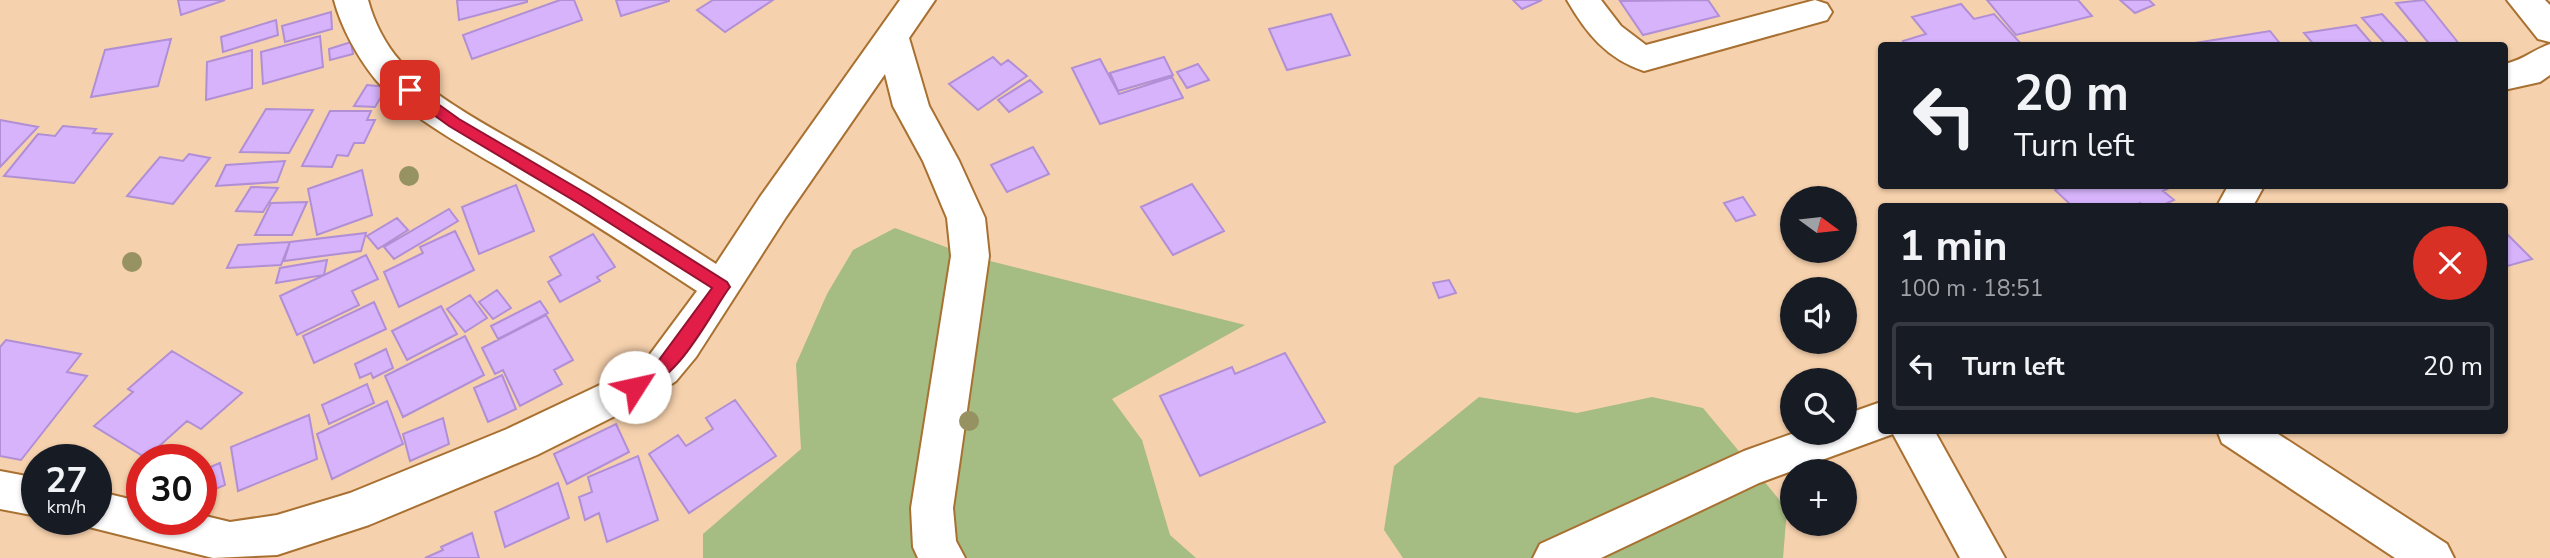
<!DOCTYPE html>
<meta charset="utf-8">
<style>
:root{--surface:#171b24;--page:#242831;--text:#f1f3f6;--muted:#9ea1a6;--line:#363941}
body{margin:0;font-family:"Nunito Sans",sans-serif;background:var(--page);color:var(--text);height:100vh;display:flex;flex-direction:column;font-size:26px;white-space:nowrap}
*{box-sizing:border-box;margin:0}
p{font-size:23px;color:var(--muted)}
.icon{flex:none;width:38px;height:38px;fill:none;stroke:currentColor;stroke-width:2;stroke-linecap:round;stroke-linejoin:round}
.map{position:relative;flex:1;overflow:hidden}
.side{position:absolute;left:1878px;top:203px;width:630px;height:231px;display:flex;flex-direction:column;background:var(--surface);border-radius:7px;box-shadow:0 2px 5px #0004}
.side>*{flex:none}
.hud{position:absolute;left:1878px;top:42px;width:630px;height:147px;border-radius:7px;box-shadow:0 2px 5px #0004;background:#171b24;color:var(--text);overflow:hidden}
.needle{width:46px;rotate:105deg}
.controls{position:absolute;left:1780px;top:186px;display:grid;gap:14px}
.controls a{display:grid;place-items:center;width:77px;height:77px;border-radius:50%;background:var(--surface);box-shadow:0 2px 5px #0004;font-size:35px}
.speed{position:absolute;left:21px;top:444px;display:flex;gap:14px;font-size:35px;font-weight:700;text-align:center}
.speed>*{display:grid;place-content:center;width:91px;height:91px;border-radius:50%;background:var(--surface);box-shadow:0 2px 5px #0004;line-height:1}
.speed small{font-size:18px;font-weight:400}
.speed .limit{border:10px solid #d22;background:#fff;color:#111}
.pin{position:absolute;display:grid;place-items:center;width:60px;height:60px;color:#fff;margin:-30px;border-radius:14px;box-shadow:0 4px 10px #0006}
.me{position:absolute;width:77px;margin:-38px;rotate:55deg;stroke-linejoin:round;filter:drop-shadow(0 0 5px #0008)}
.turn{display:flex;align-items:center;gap:24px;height:147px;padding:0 21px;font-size:32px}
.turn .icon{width:91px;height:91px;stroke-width:2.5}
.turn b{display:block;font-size:49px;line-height:60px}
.round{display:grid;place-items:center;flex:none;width:74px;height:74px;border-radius:37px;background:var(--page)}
.headline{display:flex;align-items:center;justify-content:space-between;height:119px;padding:0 21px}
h1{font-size:42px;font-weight:700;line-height:52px}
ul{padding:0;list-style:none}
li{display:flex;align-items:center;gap:21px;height:88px;margin:0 14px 10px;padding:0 7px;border:4px solid var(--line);border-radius:7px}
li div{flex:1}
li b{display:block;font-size:26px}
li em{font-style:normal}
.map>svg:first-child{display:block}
.green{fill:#a5bc82}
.building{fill:#d6b3fb;stroke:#b18fd5;stroke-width:2}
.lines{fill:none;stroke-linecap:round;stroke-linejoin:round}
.street-casing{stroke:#a87031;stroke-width:4}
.street{fill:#fff;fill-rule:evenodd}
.tree{fill:#979261}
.route{fill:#e11d48;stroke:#92132f;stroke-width:2}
</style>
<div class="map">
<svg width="2550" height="558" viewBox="0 0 2550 558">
<rect width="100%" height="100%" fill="#f6d1ad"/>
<path class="green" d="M895,228L970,256L1245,325L1112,399L1142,440L1170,535L1196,558H703V534L801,449L796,364L827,294L853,250Z
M1479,397L1577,413L1652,397L1703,408L1787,509L1783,558H1403L1384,530L1394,466Z"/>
<path class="building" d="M178,0H225L181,15Z
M457,0H527V2L459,20Z
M560,0H574L582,20L472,59L463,35Z
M616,0H669V1L621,16Z
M713,0H773L725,32L697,10Z
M1513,0H1542L1522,9Z
M1708,0L1719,16L1643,35L1620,1Z
M1987,0H2078L2092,16L2016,35Z
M2120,0H2149L2154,5L2135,13Z
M2424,0L2460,45L2431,46L2396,3Z
M1961,4L1974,19L1994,14L2023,46H1907L1903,41L1926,34L1912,17Z
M331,12L332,29L285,42L282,26Z
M1331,14L1350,55L1287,70L1269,29Z
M2382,14L2411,46H2387L2362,18Z
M276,20L278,35L223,52L221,37Z
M2356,25L2374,46H2315L2304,33Z
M2270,31L2282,46H2198L2195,43Z
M320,36L323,67L263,84L261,52Z
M171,39L158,86L91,97L105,50Z
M351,42L353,54L330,60L329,49Z
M252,50V88L206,100L207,62Z
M993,57L1001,65L1008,60L1027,76L978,110L949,84Z
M1164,57L1173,75L1118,91L1110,73Z
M1100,59L1119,94L1172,77L1183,98L1100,124L1072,68Z
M1198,64L1209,80L1187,88L1177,72Z
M1030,80L1042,92L1009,112L998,100Z
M367,85L387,87L375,107L354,106Z
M266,109L313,110L289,153L240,152Z
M330,111H371L367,120H375L364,143H354L348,156L337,155L332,167L302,166Z
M0,120L38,127L0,167Z
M63,126L96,129L93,133L112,134L74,183L4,176L38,134L55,136Z
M1033,147L1049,174L1007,192L991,165Z
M189,154L210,158L173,204L127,196L160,157L183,161Z
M285,161L277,182L216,186L226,165Z
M362,170L372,215L317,235L308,189Z
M1192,184L1224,231L1173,255L1141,207Z
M516,185L534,231L479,254L462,207Z
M2063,186H2173L2163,191L2174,200L2161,206H2143L2140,203L2133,206H2072L2055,190Z
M251,187L278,188L263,212L236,211Z
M1743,197L1755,215L1736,221L1724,203Z
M307,202L292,235H255L271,203Z
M449,209L458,221L394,259L384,247Z
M397,218L408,230L378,249L367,236Z
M455,231L474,270L399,307L384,272L423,253L420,247Z
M2504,231L2532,259L2504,267Z
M366,233L361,251L284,261L290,242Z
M593,234L615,267L597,277L600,281L560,302L548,282L561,275L550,257Z
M290,242L281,265L227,268L238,245Z
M366,255L378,279L352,291L359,305L297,335L280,296Z
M327,260L324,275L276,283L280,268Z
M1449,280L1456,293L1439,298L1433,283Z
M497,290L511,308L493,319L479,302Z
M470,295L487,318L465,332L447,309Z
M540,301L548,313L498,339L491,326Z
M374,302L386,329L314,363L303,336Z
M441,306L457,334L407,360L392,331Z
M546,315L573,360L554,370L562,384L520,406L503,370L495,374L482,348Z
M465,336L484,375L403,417L385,376Z
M6,340L81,354L67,372L87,376L21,460L0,456V347Z
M386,349L393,368L373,378L371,373L360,378L355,364Z
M172,351L242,393L201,429L187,421L146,458L94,426L133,392L128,389Z
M1285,353L1325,422L1200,476L1160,396L1232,367L1235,374Z
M502,375L516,409L488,422L474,388Z
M367,384L374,403L329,424L322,405Z
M735,400L776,456L689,513L649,454L678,435L686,446L713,429L706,418Z
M387,401L403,444L332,479L317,434Z
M309,415L317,459L238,491L231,447Z
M443,418L449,444L410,461L403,434Z
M616,424L629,452L567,484L554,454Z
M638,456L658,520L607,542L599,513L585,520L579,497L592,492L588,477Z
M220,463L225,485L201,495V471Z
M558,483L569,518L505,547L495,512Z
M472,533L479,558H425L443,550L441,547Z"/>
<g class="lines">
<defs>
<path id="street" d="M334,0H368C374,22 385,44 400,61C430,97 501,133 542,157C601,191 659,227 716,264L760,197L900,0H935L909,38L929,106L959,161L985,218L989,256L953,508L956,541L965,558H918L913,547L911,508L951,256L947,218L923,161L893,106L885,74L786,217L696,357L676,381L649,399L537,455L369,525L277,555L213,558L81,525L79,520H96V491L142,502V520H201V515L230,522L277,515L350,493L507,429L621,375L648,357L697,291C639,253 581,215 521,180C478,154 408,118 376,80C358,58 341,27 334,0Z
M1567,0H1601L1621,26L1646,45L1815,0L1827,4L1832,12L1827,20L1644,71C1607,59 1586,33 1567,0Z
M2507,0H2545L2550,5V42L2538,39Z
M2550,44V75L2540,82L2504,90V64C2522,61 2533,50 2550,44Z
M2228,186H2264L2253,206H2217Z
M1881,402V430H1934L2005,558H1960L1893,434L1759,483L1601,558H1533L1540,544L1744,451L1797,432H1844V415Z
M2217,430H2272L2447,544L2454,558H2395L2222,443Z
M0,471L37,478V516L0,509Z"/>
</defs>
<use href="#street" class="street-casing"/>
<use href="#street" class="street"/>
</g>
<g class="tree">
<circle cx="409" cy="176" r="10"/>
<circle cx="132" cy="262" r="10"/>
<circle cx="969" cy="421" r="10"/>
</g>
<path class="route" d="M410,84L459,119L589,195L727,282L730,287L727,291C703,327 679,378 635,394L629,392L627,387L629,381L656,364L712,288L578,203L449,126L405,94L403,90Z"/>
</svg>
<div class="controls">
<a><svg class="needle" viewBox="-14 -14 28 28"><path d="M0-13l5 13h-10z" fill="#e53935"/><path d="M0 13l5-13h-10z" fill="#9ea1a6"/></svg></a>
<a><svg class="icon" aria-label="sound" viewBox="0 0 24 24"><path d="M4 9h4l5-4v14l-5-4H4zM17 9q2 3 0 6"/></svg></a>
<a><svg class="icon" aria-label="search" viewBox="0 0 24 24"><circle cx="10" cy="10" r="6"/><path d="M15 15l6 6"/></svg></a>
<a>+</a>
</div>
<div class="speed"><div>27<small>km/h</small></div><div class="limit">30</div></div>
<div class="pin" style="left:410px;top:90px;background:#d93025"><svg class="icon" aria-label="arrive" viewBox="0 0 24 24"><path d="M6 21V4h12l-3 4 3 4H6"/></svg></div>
<svg class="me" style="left:635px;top:387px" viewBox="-20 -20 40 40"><circle r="19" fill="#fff"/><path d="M0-13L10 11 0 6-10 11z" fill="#e11d48"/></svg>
<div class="hud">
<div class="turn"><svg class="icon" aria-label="left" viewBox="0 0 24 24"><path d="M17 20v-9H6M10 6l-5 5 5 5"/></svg><div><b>20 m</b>Turn left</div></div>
</div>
<section class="side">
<div class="headline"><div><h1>1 min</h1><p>100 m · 18:51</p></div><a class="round" style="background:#d93025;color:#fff"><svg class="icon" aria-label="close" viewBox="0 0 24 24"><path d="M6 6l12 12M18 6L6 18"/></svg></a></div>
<ul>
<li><svg class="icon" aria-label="left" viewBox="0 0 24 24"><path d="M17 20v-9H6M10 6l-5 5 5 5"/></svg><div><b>Turn left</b></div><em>20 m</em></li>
</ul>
</section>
</div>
